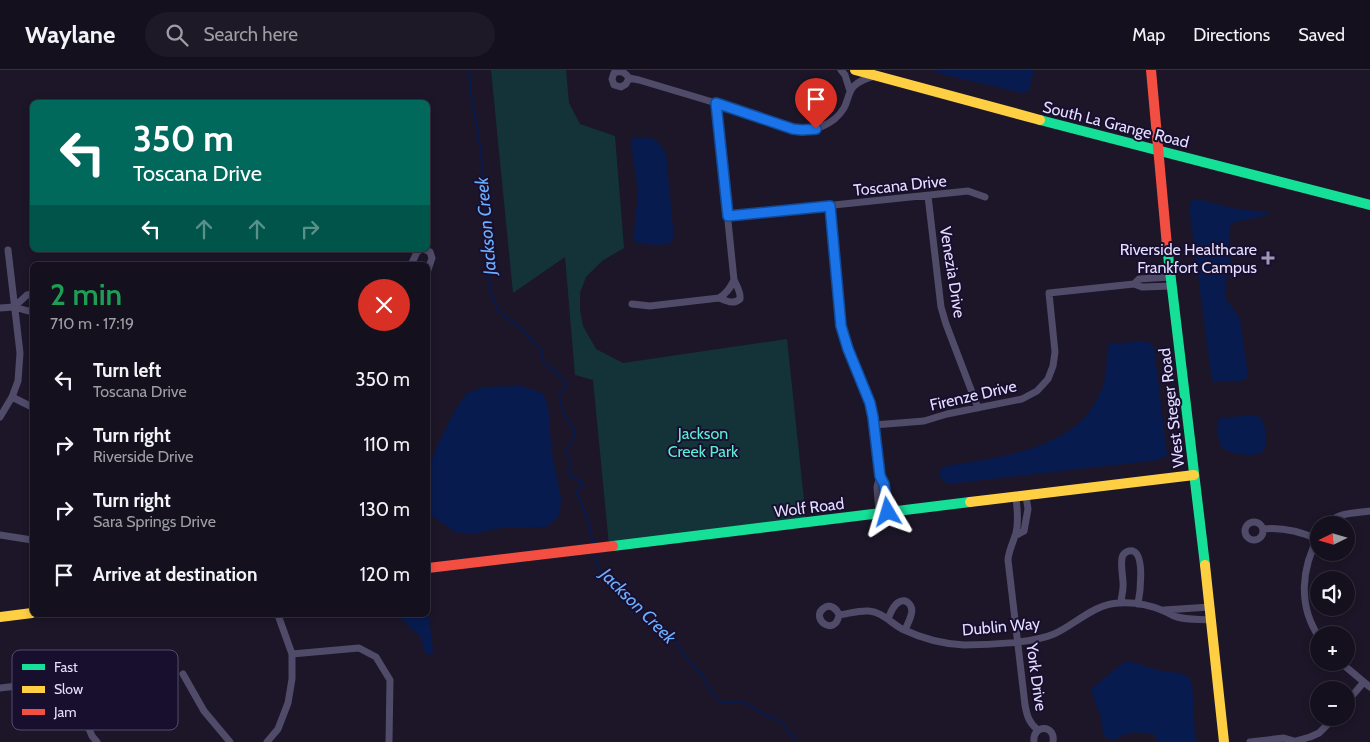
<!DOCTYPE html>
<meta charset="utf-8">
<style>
:root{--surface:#15101e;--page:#1e1927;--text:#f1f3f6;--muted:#9d9da4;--line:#34303c}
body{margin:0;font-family:Cabin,sans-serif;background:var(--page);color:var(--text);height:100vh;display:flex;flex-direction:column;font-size:19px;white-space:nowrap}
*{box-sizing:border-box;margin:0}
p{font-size:16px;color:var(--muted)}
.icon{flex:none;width:28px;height:28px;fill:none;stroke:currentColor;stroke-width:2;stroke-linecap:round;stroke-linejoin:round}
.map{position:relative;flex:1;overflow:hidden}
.details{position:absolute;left:30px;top:192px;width:400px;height:355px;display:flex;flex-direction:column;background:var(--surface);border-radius:8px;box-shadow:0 2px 8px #0003,0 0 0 1px var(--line)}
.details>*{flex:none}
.guide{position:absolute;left:30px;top:30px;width:400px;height:152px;border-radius:8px;box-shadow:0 2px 8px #0003,0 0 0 1px var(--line);background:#00695c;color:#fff;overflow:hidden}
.needle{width:32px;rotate:265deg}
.tools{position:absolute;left:1310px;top:446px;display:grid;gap:10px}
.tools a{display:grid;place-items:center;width:45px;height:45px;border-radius:50%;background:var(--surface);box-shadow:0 2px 8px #0003,0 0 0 1px var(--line);font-size:25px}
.pin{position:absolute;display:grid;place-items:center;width:42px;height:42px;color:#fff;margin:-51px -21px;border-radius:50% 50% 50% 0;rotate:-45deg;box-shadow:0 0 5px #0007}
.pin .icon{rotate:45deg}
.me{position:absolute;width:55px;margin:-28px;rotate:353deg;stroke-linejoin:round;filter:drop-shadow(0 0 4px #0008)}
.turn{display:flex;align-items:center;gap:18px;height:105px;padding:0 20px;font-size:22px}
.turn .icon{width:65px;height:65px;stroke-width:2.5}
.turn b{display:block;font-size:35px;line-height:42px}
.lanes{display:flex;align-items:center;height:48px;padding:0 20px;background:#0003;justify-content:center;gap:25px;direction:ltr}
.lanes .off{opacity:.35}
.round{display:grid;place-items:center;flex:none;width:52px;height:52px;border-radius:26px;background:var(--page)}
.headline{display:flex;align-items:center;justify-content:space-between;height:85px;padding:0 20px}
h1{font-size:30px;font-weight:600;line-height:38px;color:#1e9e55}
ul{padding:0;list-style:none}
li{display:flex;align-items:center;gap:15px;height:65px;padding:0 20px}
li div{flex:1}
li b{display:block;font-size:19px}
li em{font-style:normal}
header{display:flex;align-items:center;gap:30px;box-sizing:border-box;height:70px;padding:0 25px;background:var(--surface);border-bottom:1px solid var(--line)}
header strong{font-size:24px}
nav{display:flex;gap:28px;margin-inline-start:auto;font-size:18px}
.search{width:350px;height:45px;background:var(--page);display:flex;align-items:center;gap:12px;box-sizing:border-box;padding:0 18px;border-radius:28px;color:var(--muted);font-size:19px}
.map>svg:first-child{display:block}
.green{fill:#133338}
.water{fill:#081b4e}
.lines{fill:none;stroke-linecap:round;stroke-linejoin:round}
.stream{stroke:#081b4e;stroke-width:2}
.street{stroke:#4f4b69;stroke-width:7}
.fast{stroke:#16e098;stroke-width:10}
.slow{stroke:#ffcf43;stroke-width:10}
.jam{stroke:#f24e42;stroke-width:10}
.route-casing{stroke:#114b97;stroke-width:12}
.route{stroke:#1a73e8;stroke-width:9}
.poi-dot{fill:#9e98b4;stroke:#180f2f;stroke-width:2}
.labels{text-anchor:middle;stroke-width:4;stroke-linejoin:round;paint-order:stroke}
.street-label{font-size:16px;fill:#e4deff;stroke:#180f2f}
.poi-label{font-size:16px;fill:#e4deff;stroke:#180f2f;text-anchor:end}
.park-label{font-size:16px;fill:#5decd4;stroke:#180f2f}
.water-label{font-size:18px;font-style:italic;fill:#6cafff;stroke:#180f2f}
.key{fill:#180f2f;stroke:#554d6d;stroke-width:1}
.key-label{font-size:14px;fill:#e4deff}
</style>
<header>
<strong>Waylane</strong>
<div class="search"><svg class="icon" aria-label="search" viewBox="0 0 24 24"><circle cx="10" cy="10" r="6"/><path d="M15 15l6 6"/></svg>Search here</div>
<nav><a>Map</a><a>Directions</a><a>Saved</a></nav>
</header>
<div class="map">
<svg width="1370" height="672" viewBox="0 0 1370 672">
<rect width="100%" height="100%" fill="#1c1628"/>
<path class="green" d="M491,0H566L569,33L580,54L615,66L624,178L602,191L586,207L580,223V241L583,256L596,279L623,293L787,269L806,449L609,475L593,310L575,305L565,187L513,223Z"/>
<path class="water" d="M933,0H1034L1029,21L1027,22L1022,23L941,4Z
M635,67C653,67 657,67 666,84L674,169C671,172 671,173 667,174C660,176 640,174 633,171C635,152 638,133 637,115C636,100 632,85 631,71Z
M1192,130H1201L1237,139L1266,142L1269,145L1235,152L1230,156L1229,171L1231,195L1225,214V228L1238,245L1241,254L1248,307L1241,311L1212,312L1190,145V135Z
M1147,271L1154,277L1167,385L1159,390L948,414C942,410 938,407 940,400L946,396C992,389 1071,379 1095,333C1099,326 1104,316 1105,308C1108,297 1105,286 1109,274Z
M522,316L534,320L543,324L548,335L552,384L561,428L560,443L556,449L546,457L501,458L472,464L455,462L432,446L428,434V400L437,376L456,338L467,323L484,317Z
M1255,345L1261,348C1265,356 1270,374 1262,382C1255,388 1226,384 1221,376C1217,368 1217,356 1219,348Z
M428,537L433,582L430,585L425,583L421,568L418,564L397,545H428Z
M1127,591C1140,593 1149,598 1161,601C1169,603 1181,601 1188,607C1196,613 1193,659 1196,672H1159L1153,664C1144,663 1135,661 1126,664C1123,665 1119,668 1116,669C1112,670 1107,669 1105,666C1101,661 1103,653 1101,647C1098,637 1092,629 1092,618C1104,609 1114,599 1127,591Z"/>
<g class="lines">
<path class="stream" d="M469,0L472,34L475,46L480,77L483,107L481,119L482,131L489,155L490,165L485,178L487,184L491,192L489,208L490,221L498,241L525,261L529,269L535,272L541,280L543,291L567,313V316L559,324C560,337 567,351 575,361L573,370L566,380L571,395L569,403L570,406L582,412L583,416L577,421V424L588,448L593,474
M594,481L599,500L626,526L648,550L674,570L686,588L702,605L714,626L722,633L741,632L747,634L764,645L774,648L783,654L797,672"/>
<path class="street" d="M841,0L845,5L850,21
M629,8L626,14L621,17L614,15L612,9L614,3C621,0 625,2 629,8L639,10L716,33L793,59C813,62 833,56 844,38C848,31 848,22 854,16C859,11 867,8 875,6
M928,126L941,237L946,254L978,338
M830,136L841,256L848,279L870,333L873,347L880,406L884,414L888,442
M728,146L968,121L985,127
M426,180L430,182L432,188L428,200
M411,195L417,182L420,180
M1134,214L1142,217L1172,216
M719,228C727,231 733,235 740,229C741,222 737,216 734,210
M632,234L650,236L719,228C726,224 730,219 734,210L716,33
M14,237L27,225L32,224
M0,238L14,237L32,242
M12,327L32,337
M0,347L12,327L18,311L20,283L8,180
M874,355L924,351L947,344L1022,329L1037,321L1048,309L1053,296L1055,282L1049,223L1134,214L1139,209L1170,207
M1016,427C1017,439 1019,451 1016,463C1013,473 1009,479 1008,490L1025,635C1027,646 1029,653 1038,660
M879,443L877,417L880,406
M1245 461a9 9 0 1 1 18 0a9 9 0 1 1-18 0Z
M1327,455C1337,442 1355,443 1370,441
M1263,459C1282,457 1299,461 1317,469
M0,465L32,470
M1015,466L1024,461L1028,439L1026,426
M1319,466C1301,498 1298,536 1319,567
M1121,533C1121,528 1123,522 1123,517C1124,509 1119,492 1123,485C1125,482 1129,480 1133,481C1145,485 1140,524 1138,534
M1164,540L1210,537
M839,545C835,568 809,548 824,538C830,533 837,539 839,545C848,544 859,540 869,541C882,542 891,553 902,559C921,568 943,574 964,575C988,575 1033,573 1054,564C1076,554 1094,534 1119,533C1133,532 1150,535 1164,541C1168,542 1172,546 1177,547C1188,550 1200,549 1211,550
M888,549C890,544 893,535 899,532C907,527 914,537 911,545C910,550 907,555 905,560
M292,584L359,578L376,587L390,610L389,672
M1340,592L1370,617
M183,604L204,641L230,672
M0,618L43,613L65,619L79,635L92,666L97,672
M1346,633L1363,613
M267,672L278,659L288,633L292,609V584L278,545
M1034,672C1032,654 1056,654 1053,672
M1250,672L1284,668L1294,671
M1292,672L1310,667L1319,663L1334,648"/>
<path class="fast" d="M1040,50L1370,135
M1167,176L1205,495
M613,476L970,432"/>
<path class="slow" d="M855,0L1040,50
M970,432L1194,405
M1205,495L1224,672
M0,547L32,543"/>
<path class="jam" d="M1151,0L1167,176
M428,498L613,476"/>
</g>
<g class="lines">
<defs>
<path id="route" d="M816,59L802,60L793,59L716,33L728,146L830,136L841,256L848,279L870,333L873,347L880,406L884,414L888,442"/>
</defs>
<use href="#route" class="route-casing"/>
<use href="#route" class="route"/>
</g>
<path class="poi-dot" d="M1265.5 180.5h5v5h5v5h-5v5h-5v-5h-5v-5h5z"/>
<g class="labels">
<g class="street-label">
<text transform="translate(1116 54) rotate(14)" y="6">South La Grange Road</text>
<text transform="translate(900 115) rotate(-6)" y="6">Toscana Drive</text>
<text transform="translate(953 202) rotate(81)" y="6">Venezia Drive</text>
<text transform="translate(973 325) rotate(-13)" y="6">Firenze Drive</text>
<text transform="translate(1171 338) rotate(-97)" y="6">West Steger Road</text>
<text transform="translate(809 437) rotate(-7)" y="6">Wolf Road</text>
<text transform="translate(1001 556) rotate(-5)" y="6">Dublin Way</text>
<text transform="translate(1037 607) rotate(82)" y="6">York Drive</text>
</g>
<g class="poi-label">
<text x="1257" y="185">Riverside Healthcare<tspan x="1257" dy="18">Frankfort Campus</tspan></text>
</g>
<g class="park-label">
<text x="703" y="369">Jackson<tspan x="703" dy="18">Creek Park</tspan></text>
</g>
<g class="water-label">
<text transform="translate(486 156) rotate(-95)" y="6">Jackson Creek</text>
<text transform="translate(638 536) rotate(45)" y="6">Jackson Creek</text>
</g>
</g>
<rect x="12" y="580" width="166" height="80" rx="8" class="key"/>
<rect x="22" y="594" width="23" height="6" fill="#16e098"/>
<rect x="22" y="616" width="23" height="7" fill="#ffcf43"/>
<rect x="22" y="639" width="23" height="6" fill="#f24e42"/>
<g class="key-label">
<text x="54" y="602">Fast</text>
<text x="54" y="624">Slow</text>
<text x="54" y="647">Jam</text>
</g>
</svg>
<div class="tools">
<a><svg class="needle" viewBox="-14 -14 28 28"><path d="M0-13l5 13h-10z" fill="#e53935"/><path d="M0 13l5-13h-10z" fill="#9d9da4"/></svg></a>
<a><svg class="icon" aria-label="sound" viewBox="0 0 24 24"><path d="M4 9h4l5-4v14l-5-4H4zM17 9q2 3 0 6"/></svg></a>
<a>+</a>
<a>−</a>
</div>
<div class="pin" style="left:816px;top:59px;background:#d93025"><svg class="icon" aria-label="arrive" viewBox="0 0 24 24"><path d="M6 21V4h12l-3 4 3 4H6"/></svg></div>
<svg class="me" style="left:888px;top:442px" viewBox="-20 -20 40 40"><path d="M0-17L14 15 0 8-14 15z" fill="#1a73e8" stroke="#fff" stroke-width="4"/></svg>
<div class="guide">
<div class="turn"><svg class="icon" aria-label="left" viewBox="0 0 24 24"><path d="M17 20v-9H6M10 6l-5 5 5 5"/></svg><div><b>350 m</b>Toscana Drive</div></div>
<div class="lanes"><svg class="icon" aria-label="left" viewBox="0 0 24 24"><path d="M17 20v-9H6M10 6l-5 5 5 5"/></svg><svg class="icon off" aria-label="ahead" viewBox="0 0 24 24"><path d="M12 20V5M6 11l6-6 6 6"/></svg><svg class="icon off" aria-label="ahead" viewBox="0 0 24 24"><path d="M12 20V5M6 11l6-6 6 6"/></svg><svg class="icon off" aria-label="right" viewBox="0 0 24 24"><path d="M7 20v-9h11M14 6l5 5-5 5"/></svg></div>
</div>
<section class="details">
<div class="headline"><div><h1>2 min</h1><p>710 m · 17:19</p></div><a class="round" style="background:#d93025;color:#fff"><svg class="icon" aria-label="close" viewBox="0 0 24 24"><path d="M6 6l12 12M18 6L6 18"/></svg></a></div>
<ul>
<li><svg class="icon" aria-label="left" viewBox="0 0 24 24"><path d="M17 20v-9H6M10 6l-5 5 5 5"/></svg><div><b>Turn left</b><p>Toscana Drive</p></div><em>350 m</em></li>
<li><svg class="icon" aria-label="right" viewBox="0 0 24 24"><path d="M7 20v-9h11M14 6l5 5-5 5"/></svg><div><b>Turn right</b><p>Riverside Drive</p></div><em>110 m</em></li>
<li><svg class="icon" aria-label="right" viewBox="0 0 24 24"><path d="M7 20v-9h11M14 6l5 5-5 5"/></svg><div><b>Turn right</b><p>Sara Springs Drive</p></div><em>130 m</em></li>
<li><svg class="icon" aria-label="arrive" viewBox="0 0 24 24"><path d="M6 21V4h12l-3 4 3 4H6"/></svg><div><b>Arrive at destination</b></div><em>120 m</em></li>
</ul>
</section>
</div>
